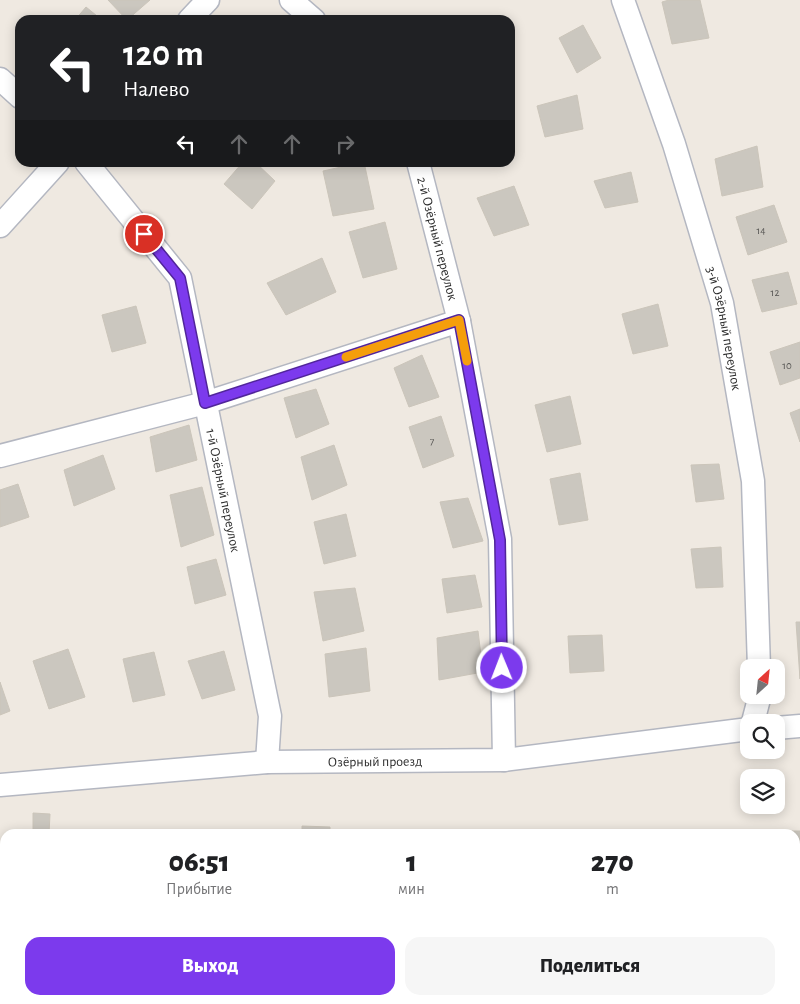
<!DOCTYPE html>
<html lang="ru">
<meta charset="utf-8">
<style>
:root{--surface:#fff;--page:#f6f6f6;--text:#202124;--muted:#757577;--accent:#7c3aed}
body{margin:0;font-family:"Alegreya Sans",sans-serif;background:var(--page);color:var(--text);height:100vh;display:flex;flex-direction:column;font-size:19px;white-space:nowrap}
*{box-sizing:border-box;margin:0}
p{font-size:16px;color:var(--muted)}
.icon{flex:none;width:28px;height:28px;fill:none;stroke:currentColor;stroke-width:2;stroke-linecap:round;stroke-linejoin:round}
.map{position:relative;flex:1;overflow:hidden}
.panel{position:absolute;left:0px;top:829px;width:800px;height:176px;display:flex;flex-direction:column;background:var(--surface);border-radius:15px 15px 0 0;box-shadow:0 2px 12px #0003}
.panel>*{flex:none}
.hud{position:absolute;left:15px;top:15px;width:500px;height:152px;border-radius:15px;box-shadow:0 2px 12px #0003;background:#202124;color:#fff;overflow:hidden}
.needle{width:32px;rotate:27deg}
.buttons{position:absolute;left:740px;top:659px;display:grid;gap:10px}
.buttons a{display:grid;place-items:center;width:45px;height:45px;border-radius:10px;background:var(--surface);box-shadow:0 2px 12px #0003;font-size:25px}
.pin{position:absolute;display:grid;place-items:center;width:42px;height:42px;color:#fff;margin:-21px;border:2px solid #fff;border-radius:50%;box-shadow:0 1px 5px #0007}
.me{position:absolute;width:55px;margin:-28px;rotate:359deg;stroke-linejoin:round;filter:drop-shadow(0 0 4px #0008)}
.turn{display:flex;align-items:center;gap:18px;height:105px;padding:0 25px;font-size:22px}
.turn .icon{width:65px;height:65px;stroke-width:2.5}
.turn b{display:block;font-size:35px;line-height:42px}
.lanes{display:flex;align-items:center;height:48px;padding:0 25px;background:#0003;justify-content:center;gap:25px;direction:ltr}
.lanes .off{opacity:.35}
.eta{display:flex;justify-content:space-evenly;align-items:center;height:85px;text-align:center}
.eta b{font-size:30px;font-weight:800;line-height:35px}
.cta{display:flex;gap:10px;margin-top:auto;padding:10px 25px}
.cta a{flex:1;height:58px;border-radius:15px;background:var(--accent);color:#fff;font-size:20px;font-weight:800;line-height:58px;text-align:center}
.cta a+a{background:var(--page);color:var(--text)}
.map>svg:first-child{display:block}
.building{fill:#cbc7bf;stroke:#cbc5ba}
.lines{fill:none;stroke-linecap:round;stroke-linejoin:round}
.street-casing{stroke:#b4b7c1;stroke-width:25}
.street{stroke:#fff;stroke-width:22}
.route-casing{stroke:#51269a;stroke-width:12}
.route{stroke:#7c3aed;stroke-width:9}
.slow{stroke:#f59e0b;stroke-width:9}
.labels{text-anchor:middle;stroke-width:4;stroke-linejoin:round;paint-order:stroke}
.number-label{font-size:11px;fill:#555452}
.street-label{font-size:14px;fill:#2e2e2e;stroke:#fff}
</style>
<div class="map">
<svg width="800" height="1004" viewBox="0 0 800 1004">
<rect width="100%" height="100%" fill="#efe9e1"/>
<path class="building" d="M108,0H150L127,20Z
M669,0H700L709,38L672,44L662,2Z
M86,7L102,20H75Z
M583,25L601,58L577,73L559,38Z
M577,95L583,129L545,137L537,106Z
M757,146L763,187L722,196L715,159Z
M243,162H255L275,181L252,209L224,184Z
M364,162L374,209L333,216L323,171Z
M631,172L638,202L605,208L594,181Z
M514,186L529,225L494,236L477,198Z
M774,205L787,242L748,255L736,217Z
M385,222L397,269L363,278L349,232Z
M322,258L336,292L286,315L267,283Z
M788,272L797,304L762,312L752,280Z
M658,304L668,346L633,354L622,314Z
M136,306L146,343L112,352L102,315Z
M800,342V378L780,385L770,352Z
M422,355L439,397L409,407L394,368Z
M316,389L329,424L296,438L284,398Z
M570,396L581,444L547,452L535,405Z
M800,409V442L790,413Z
M441,416L454,456L423,468L409,427Z
M189,425L197,460L156,472L150,437Z
M334,445L347,485L312,500L301,457Z
M103,455L115,489L74,506L64,470Z
M719,464L724,499L696,502L691,465Z
M580,473L588,520L559,525L550,479Z
M18,484L29,517L0,527V490Z
M202,487L214,535L181,547L170,495Z
M468,498L483,541L453,548L440,502Z
M346,514L356,556L324,564L314,522Z
M721,547L723,587L696,588L691,549Z
M216,559L226,595L195,604L187,567Z
M475,575L482,607L447,613L442,579Z
M355,588L364,631L323,641L314,592Z
M796,622H800V679Z
M478,631L483,672L439,680L437,638Z
M602,635L604,671L570,673L568,636Z
M366,648L370,691L329,697L325,654Z
M68,649L85,697L49,709L33,661Z
M224,651L235,690L202,699L188,661Z
M154,652L165,695L133,702L123,659Z
M0,682L10,711L0,715Z
M33,813L50,814L49,834H33Z
M302,826L330,827V834H302Z
M792,831H800V868H795V834H792Z
M0,864H5V907L0,906Z
M474,1000H497L496,1004H474Z"/>
<g class="lines">
<defs>
<g id="street">
<path d="M291,0L314,20"/>
<path id="s1" d="M623,0L674,144L722,303L753,481L759,668"/>
<path d="M189,20L208,0"/>
<path d="M0,79L20,97"/>
<path id="s2" d="M86,162L180,278L270,716L267,762"/>
<path id="s3" d="M418,162L459,321L500,539L504,760"/>
<path d="M0,226L58,162"/>
<path d="M0,456L205,403L459,321"/>
<path d="M753,722L760,695"/>
<path d="M776,728L800,726"/>
<path id="s4" d="M0,785L267,762L504,760L749,729"/>
</g>
</defs>
<use href="#street" class="street-casing"/>
<use href="#street" class="street"/>
</g>
<g class="lines">
<defs>
<path id="route" d="M144,234L180,278L205,403L459,320L500,540L502,668"/>
</defs>
<use href="#route" class="route-casing"/>
<use href="#route" class="route"/>
<path class="slow" d="M346,357L459,320L467,361"/>
</g>
<g class="labels">
<g class="number-label">
<text x="761" y="234">14</text>
<text x="775" y="296">12</text>
<text x="787" y="369">10</text>
<text x="432" y="445">7</text>
</g>
<g class="street-label">
<text dy="5" stroke="none"><textPath href="#s3" startOffset="79">2-й Озёрный переулок</textPath></text>
<text dy="5" stroke="none"><textPath href="#s1" startOffset="344">3-й Озёрный переулок</textPath></text>
<text dy="5" stroke="none"><textPath href="#s2" startOffset="366">1-й Озёрный переулок</textPath></text>
<text dy="5" stroke="none"><textPath href="#s4" startOffset="376">Озёрный проезд</textPath></text>
</g>
</g>
</svg>
<div class="buttons">
<a><svg class="needle" viewBox="-14 -14 28 28"><path d="M0-13l5 13h-10z" fill="#e53935"/><path d="M0 13l5-13h-10z" fill="#757577"/></svg></a>
<a><svg class="icon" aria-label="search" viewBox="0 0 24 24"><circle cx="10" cy="10" r="6"/><path d="M15 15l6 6"/></svg></a>
<a><svg class="icon" aria-label="layers" viewBox="0 0 24 24"><path d="M12 4l9 5-9 5-9-5zM3 14l9 5 9-5"/></svg></a>
</div>
<div class="pin" style="left:144px;top:234px;background:#d93025"><svg class="icon" aria-label="arrive" viewBox="0 0 24 24"><path d="M6 21V4h12l-3 4 3 4H6"/></svg></div>
<svg class="me" style="left:502px;top:668px" viewBox="-20 -20 40 40"><circle r="17" fill="#7c3aed" stroke="#fff" stroke-width="3"/><path d="M0-11L8 9 0 5-8 9z" fill="#fff"/></svg>
<div class="hud">
<div class="turn"><svg class="icon" aria-label="left" viewBox="0 0 24 24"><path d="M17 20v-9H6M10 6l-5 5 5 5"/></svg><div><b>120 m</b>Налево</div></div>
<div class="lanes"><svg class="icon" aria-label="left" viewBox="0 0 24 24"><path d="M17 20v-9H6M10 6l-5 5 5 5"/></svg><svg class="icon off" aria-label="ahead" viewBox="0 0 24 24"><path d="M12 20V5M6 11l6-6 6 6"/></svg><svg class="icon off" aria-label="ahead" viewBox="0 0 24 24"><path d="M12 20V5M6 11l6-6 6 6"/></svg><svg class="icon off" aria-label="right" viewBox="0 0 24 24"><path d="M7 20v-9h11M14 6l5 5-5 5"/></svg></div>
</div>
<section class="panel">
<div class="eta">
<div><b>06:51</b><p>Прибытие</p></div>
<div><b>1</b><p>мин</p></div>
<div><b>270</b><p>m</p></div>
</div>
<div class="cta"><a>Выход</a><a>Поделиться</a></div>
</section>
</div>
